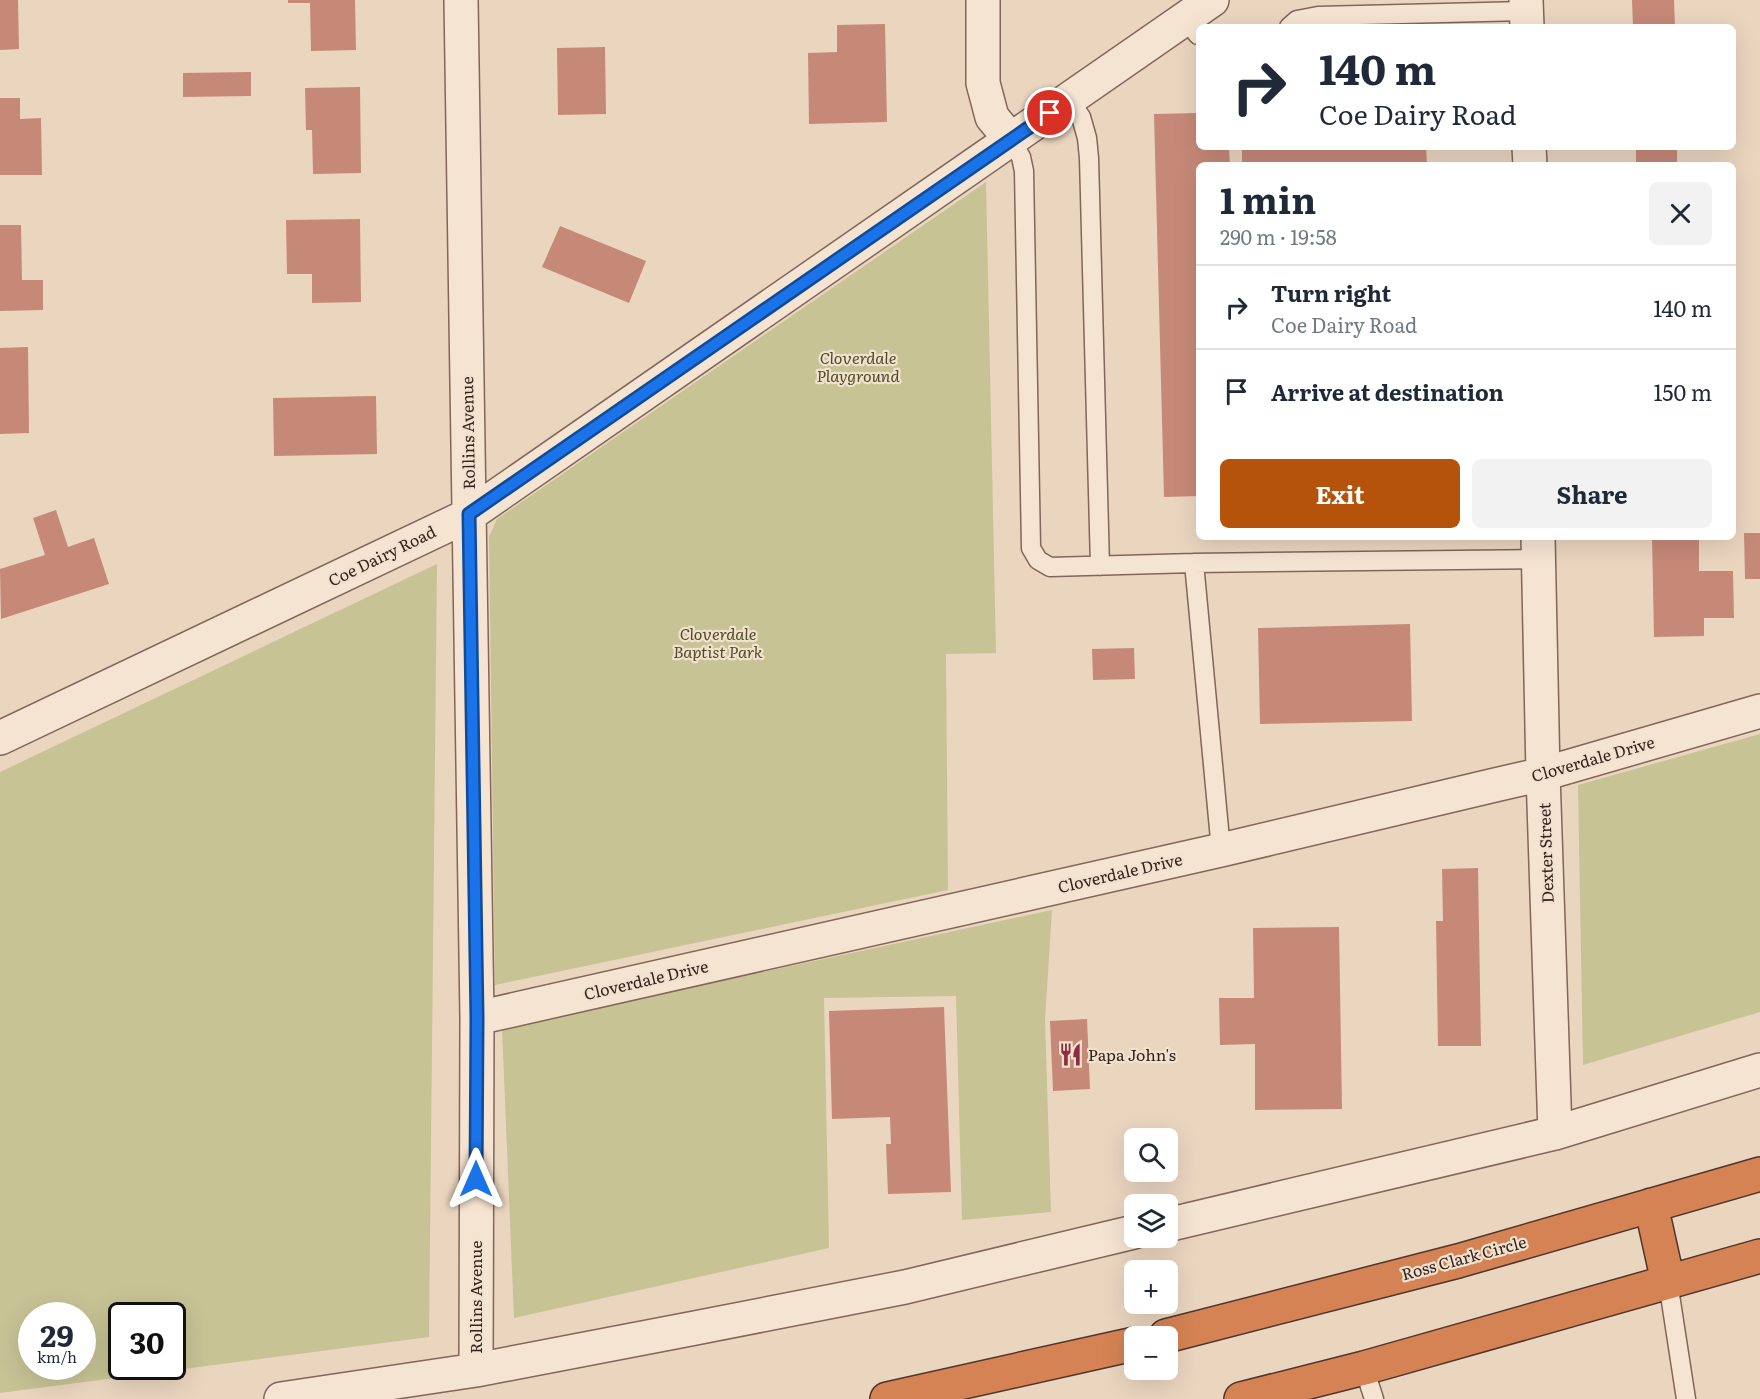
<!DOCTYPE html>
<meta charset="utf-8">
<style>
:root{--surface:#fff;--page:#f2f2f3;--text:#1f2937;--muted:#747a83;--line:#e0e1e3;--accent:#b45309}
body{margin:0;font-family:Literata,serif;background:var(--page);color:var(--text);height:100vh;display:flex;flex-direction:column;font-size:22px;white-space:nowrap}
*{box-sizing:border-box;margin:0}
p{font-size:20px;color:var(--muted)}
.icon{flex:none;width:33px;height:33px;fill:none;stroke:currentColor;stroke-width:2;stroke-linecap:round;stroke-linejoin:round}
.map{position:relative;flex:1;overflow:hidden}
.panel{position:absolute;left:1196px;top:162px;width:540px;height:378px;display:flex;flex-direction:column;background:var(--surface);border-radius:9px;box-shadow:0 6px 24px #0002}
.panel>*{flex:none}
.guide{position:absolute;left:1196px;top:24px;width:540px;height:126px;border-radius:9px;box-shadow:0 6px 24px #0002;background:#fff;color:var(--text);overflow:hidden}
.fabs{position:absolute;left:1124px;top:1128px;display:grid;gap:12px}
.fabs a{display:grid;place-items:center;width:54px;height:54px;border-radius:9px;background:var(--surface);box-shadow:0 6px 24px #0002;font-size:30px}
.speed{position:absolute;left:18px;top:1302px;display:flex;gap:12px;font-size:30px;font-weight:700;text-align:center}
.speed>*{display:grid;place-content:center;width:78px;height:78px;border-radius:50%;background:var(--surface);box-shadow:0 6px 24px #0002;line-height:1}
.speed small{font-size:15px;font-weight:400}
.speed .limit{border:3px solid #111;border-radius:9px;background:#fff;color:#111}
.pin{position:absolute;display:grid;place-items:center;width:51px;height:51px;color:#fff;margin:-26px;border:3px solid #fff;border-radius:50%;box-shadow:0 2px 6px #0007}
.me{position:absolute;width:66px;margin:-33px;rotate:0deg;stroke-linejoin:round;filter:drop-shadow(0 0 4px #0008)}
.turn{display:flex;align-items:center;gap:21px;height:126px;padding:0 24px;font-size:27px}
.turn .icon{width:78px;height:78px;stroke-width:2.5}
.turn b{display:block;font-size:42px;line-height:51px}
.round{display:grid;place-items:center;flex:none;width:63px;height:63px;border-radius:9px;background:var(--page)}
.overview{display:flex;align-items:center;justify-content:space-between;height:102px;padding:0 24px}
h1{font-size:36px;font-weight:700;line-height:45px}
.primary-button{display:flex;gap:12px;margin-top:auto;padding:12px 24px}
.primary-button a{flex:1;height:69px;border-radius:9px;background:var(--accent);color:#fff;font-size:24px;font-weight:700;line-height:69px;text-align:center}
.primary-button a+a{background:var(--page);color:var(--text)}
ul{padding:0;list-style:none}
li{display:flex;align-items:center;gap:18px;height:84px;padding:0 24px;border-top:2px solid var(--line)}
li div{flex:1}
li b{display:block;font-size:22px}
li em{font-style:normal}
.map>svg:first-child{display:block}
.green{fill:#c7c395;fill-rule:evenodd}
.building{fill:#c68978}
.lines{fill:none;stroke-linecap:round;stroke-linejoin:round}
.lane-casing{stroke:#816659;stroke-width:21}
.street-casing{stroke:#816659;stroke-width:36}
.highway-casing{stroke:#4f362d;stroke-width:36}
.lane{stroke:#f6e4d2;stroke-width:18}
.street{stroke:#f6e4d2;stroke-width:33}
.highway{stroke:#d58354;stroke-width:33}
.route-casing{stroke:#114b97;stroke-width:15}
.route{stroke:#1a73e8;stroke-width:10}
.labels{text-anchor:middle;stroke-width:4.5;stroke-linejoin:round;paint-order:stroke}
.park-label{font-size:16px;font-style:italic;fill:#4b4d24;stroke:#f2e1ce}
.street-label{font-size:16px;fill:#32231c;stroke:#f2e1ce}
.poi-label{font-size:16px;fill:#32231c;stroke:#f2e1ce;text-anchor:start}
</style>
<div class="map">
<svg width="1760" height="1399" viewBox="0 0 1760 1399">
<rect width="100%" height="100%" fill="#ead5bf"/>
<path class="green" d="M986,182L996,653L946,654L948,890L495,985L489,537L497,519Z
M437,564L429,1337L0,1393V772ZM32,1316H82V1366H32ZM122,1316H172V1366H122Z
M1760,734V1012L1583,1065L1578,785Z
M1052,910L1045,1020L1051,1212L962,1220L956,996L824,998L829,1248L514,1318L502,1028Z"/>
<path class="building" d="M0,0H18L19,49L0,50Z
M288,0H355L356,50L311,51L310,3H288Z
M1632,0H1674L1675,27H1633Z
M885,24L887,122L809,124L808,53L837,52V25Z
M605,47L606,114L558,115L557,48Z
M251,72V96L183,97V73Z
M360,87L361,173L313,174L312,130H306L305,88Z
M0,98H20V119L41,118L42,175H0Z
M1198,113V147H1229L1230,165H1198V496L1164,497L1154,114Z
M1242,147H1426L1427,165H1242Z
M1636,147H1677V165H1636Z
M360,219L361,302L312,303V274H287L286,220Z
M0,225H21L22,280H43V310L0,311Z
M560,226L646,261L629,303L542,267Z
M28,347L29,433L0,434V348Z
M376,396L377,454L274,456L273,398Z
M56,510L68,547L94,538L109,584L1,619L0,569L45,555L33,518Z
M1744,533H1760V579H1745Z
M1652,537H1699V571H1733L1734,618H1704V636L1654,637Z
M1410,624L1412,721L1260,724L1258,628Z
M1134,648L1135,679L1093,680L1092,649Z
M1478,868L1481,1046H1438L1436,921H1443L1442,869Z
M1339,927L1342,1109L1255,1110V1044L1220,1045L1219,998H1254L1253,928Z
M944,1007L951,1192L888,1194L886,1144H891L890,1117L832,1119L829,1011Z
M1087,1019L1090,1089L1053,1091L1050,1021Z"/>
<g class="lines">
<defs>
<path id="lane" d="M1185,18L1198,35
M1289,27L1297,20L1318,16L1526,11
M1069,100L1081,117L1087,138L1089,158L1100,566
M1011,140L1021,157L1024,171L1031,548L1038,560L1050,567L1194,563L1539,559
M1194,563L1221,850
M1668,1282L1686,1399
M1364,1368L1374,1399"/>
<path id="street" d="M461,0L477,1018L476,1370
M983,0V83L992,117L1011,140
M1526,0L1527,27
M1529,147L1530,165
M1538,537L1543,774L1555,1133
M0,738L469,515L1212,0
M477,1018L1221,850L1495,785L1543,774L1760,711
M1167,1225L1555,1133L1760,1070
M281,1399L476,1370L690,1329L905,1287L1134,1232"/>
<path id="highway" d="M1651,1205L1668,1282
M1166,1336L1458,1261L1760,1174
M887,1399L1134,1344
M1241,1399L1364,1368L1760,1256"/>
</defs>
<use href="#lane" class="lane-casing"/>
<use href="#street" class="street-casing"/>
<use href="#highway" class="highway-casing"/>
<use href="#lane" class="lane"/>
<use href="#street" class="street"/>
<use href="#highway" class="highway"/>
</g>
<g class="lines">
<defs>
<path id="route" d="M476,1179L477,1018L469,514L1050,113"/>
</defs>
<use href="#route" class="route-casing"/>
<use href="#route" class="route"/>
</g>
<defs>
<symbol id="restaurant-bare" viewBox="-9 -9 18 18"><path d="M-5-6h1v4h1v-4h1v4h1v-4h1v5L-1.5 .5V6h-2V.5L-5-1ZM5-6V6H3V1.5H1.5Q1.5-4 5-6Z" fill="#8c2d41" stroke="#f2e1ce" stroke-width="2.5" paint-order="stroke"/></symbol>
</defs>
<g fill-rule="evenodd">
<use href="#restaurant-bare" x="1054" y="1038" width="33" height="33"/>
</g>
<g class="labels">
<g class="park-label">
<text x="858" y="364">Cloverdale<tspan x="858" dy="18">Playground</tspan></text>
<text x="718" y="640">Cloverdale<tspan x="718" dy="18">Baptist Park</tspan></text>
</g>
<g class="street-label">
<text transform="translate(468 433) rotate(-91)" y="6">Rollins Avenue</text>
<text transform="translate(382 556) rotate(-26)" y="6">Coe Dairy Road</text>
<text transform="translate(1593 759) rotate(-16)" y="6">Cloverdale Drive</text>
<text transform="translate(1546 853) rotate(-92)" y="6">Dexter Street</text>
<text transform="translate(1120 873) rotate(-13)" y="6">Cloverdale Drive</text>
<text transform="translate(646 980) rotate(-13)" y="6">Cloverdale Drive</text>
<text transform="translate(1464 1258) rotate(-15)" y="6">Ross Clark Circle</text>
<text transform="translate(476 1297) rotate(-90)" y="6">Rollins Avenue</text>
</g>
<g class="poi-label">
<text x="1088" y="1061">Papa John's</text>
</g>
</g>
</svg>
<div class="fabs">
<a><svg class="icon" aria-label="search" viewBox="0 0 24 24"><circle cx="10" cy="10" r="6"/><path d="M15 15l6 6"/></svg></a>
<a><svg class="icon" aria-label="layers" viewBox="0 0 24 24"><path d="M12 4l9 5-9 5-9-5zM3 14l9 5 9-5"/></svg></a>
<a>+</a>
<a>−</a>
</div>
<div class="speed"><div>29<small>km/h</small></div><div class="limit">30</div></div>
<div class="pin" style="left:1050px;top:113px;background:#d93025"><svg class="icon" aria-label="arrive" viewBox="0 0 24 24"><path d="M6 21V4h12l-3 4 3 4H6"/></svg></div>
<svg class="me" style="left:476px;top:1179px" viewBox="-20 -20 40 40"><path d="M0-17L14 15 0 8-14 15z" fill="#1a73e8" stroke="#fff" stroke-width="4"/></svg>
<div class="guide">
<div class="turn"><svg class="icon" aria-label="right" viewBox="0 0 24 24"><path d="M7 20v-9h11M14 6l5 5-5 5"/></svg><div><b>140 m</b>Coe Dairy Road</div></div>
</div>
<section class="panel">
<div class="overview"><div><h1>1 min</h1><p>290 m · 19:58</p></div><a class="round"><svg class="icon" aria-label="close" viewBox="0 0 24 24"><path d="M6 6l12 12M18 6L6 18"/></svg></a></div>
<ul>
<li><svg class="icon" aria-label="right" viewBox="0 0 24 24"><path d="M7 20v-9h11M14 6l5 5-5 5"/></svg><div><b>Turn right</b><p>Coe Dairy Road</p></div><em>140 m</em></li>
<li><svg class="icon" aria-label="arrive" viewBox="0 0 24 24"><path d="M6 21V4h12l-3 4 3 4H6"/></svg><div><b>Arrive at destination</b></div><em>150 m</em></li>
</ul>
<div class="primary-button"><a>Exit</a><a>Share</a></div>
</section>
</div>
